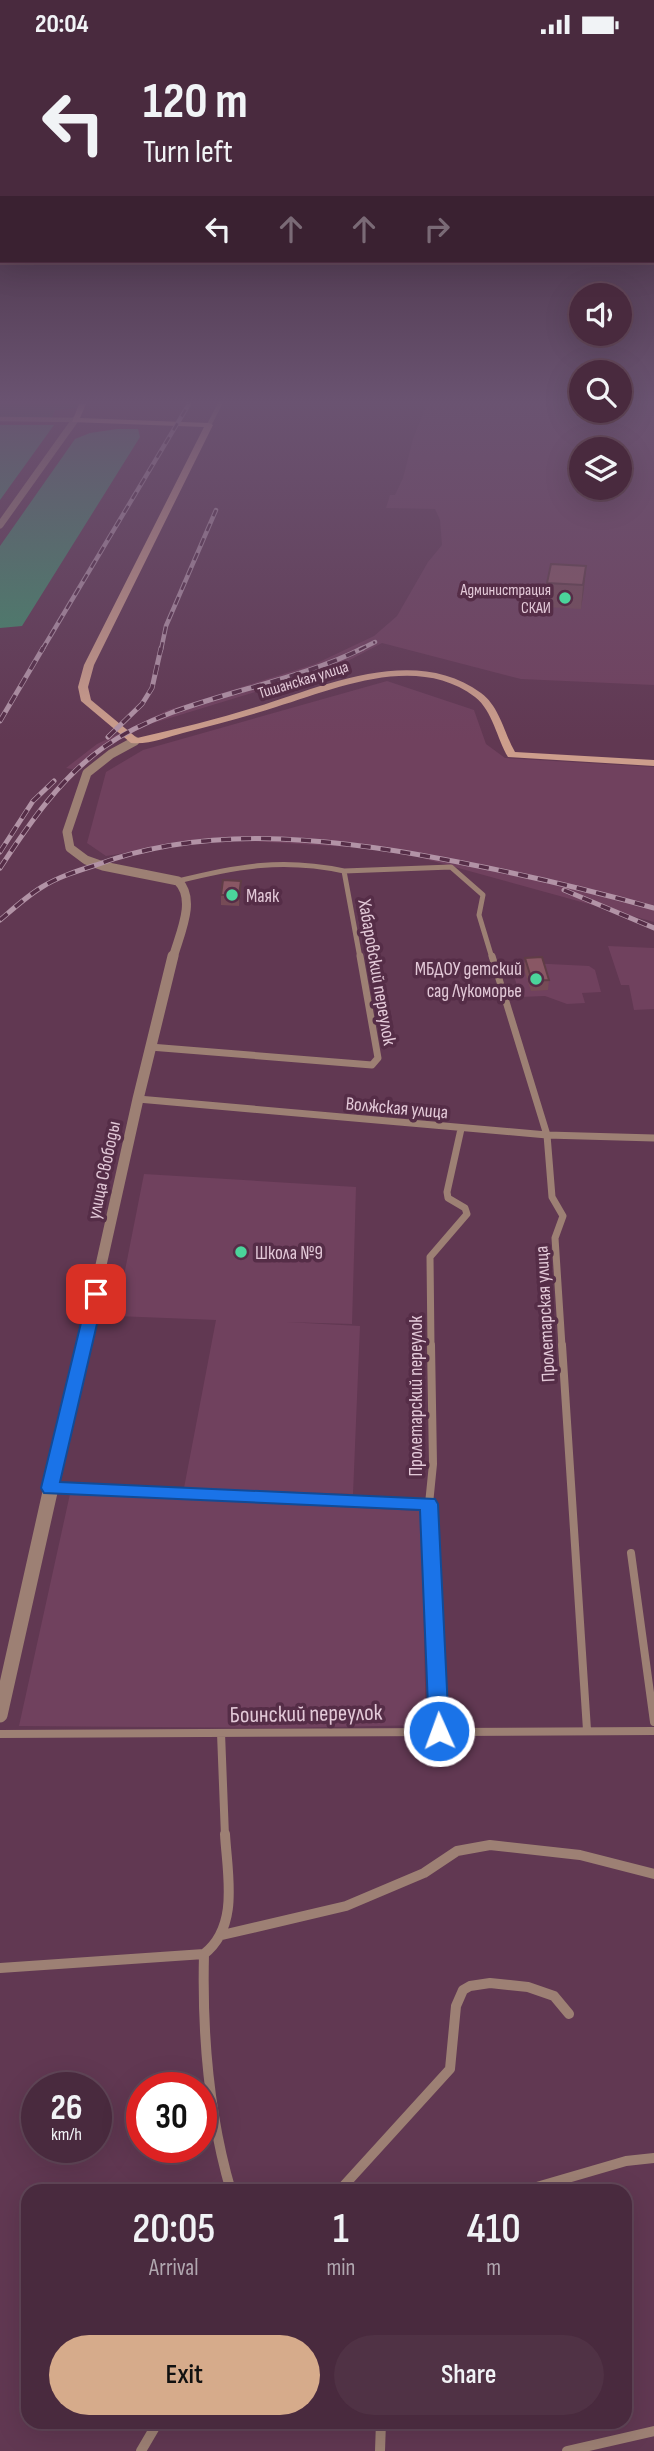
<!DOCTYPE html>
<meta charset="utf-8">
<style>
:root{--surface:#492a3e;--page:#503245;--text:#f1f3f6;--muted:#b1a7b0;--line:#614658;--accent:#d6ab8b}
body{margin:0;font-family:"Sofia Sans Condensed",sans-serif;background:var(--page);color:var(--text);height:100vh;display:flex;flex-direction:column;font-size:26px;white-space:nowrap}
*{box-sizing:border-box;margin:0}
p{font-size:23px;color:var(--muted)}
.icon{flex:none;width:38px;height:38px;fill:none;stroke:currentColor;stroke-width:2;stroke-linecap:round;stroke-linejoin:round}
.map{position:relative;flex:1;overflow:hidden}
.panel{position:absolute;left:21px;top:2135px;width:611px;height:245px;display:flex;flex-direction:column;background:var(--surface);border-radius:21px;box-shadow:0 7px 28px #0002,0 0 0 2px var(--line)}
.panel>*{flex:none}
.top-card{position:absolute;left:0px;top:0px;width:654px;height:214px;box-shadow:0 7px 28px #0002,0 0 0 2px var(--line);background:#492a3e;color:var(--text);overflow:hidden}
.controls{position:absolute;left:569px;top:234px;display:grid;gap:14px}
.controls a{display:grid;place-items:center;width:63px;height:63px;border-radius:50%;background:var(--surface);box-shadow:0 7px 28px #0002,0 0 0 2px var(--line);font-size:35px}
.speed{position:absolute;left:21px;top:2023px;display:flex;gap:14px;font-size:35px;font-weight:700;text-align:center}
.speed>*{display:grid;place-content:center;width:91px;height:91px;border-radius:50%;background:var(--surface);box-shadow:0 7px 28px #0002,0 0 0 2px var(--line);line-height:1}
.speed small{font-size:18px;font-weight:400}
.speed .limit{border:10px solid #d22;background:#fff;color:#111}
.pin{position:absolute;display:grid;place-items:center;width:60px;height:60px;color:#fff;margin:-30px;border-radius:14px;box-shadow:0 4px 10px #0006}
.me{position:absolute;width:77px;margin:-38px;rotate:358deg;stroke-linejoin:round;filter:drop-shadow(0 0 5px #0008)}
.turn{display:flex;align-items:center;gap:24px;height:147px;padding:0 28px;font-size:32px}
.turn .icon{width:91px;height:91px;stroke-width:2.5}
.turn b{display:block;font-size:49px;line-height:60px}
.lanes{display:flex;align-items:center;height:66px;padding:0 28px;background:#0003;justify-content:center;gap:35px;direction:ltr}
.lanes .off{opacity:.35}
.eta{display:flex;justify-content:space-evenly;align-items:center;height:119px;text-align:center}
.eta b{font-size:42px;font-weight:600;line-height:49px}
.cta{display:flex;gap:14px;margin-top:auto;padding:14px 28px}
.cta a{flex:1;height:80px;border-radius:42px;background:var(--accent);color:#111;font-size:28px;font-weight:600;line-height:80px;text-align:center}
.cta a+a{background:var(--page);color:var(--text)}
.status{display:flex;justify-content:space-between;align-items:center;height:49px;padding:0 35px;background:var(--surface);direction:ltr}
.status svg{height:19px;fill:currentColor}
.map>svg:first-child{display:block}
.built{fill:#70415e;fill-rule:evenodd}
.green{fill:#335c49}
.forest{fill:#428b6a}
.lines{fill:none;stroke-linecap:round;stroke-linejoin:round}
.minor-far4{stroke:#9d8074;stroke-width:4.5}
.minor-far3{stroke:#9d8074;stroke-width:5}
.minor-far2{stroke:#9d8074;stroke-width:7}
.minor-far1{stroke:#9d8074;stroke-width:8}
.minor{stroke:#9d8074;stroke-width:10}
.tertiary-far3{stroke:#9d8074;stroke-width:7}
.tertiary-far2{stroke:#9d8074;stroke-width:9}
.tertiary-far1{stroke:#9d8074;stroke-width:11}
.tertiary{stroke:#9d8074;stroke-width:15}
.secondary{fill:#cd9e8c;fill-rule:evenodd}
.rail-far1-casing{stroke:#b293a6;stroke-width:4.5}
.rail-casing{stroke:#b293a6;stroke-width:5}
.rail-far1{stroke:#552d47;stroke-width:2.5;stroke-dasharray:8;stroke-linecap:butt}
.rail{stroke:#552d47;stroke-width:3.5;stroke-dasharray:10;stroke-linecap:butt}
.wall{fill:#764b56}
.shaded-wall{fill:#603d46}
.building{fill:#895764;stroke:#603d46;stroke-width:2}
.route{fill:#1a73e8;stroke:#114b97;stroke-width:2}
.poi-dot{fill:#4bd49b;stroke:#552d47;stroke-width:2.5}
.labels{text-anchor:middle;stroke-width:7;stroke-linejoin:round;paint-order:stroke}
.far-poi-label{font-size:16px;fill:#e3c9d8;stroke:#552d47;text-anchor:end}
.far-street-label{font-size:16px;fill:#e3c9d8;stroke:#552d47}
.poi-label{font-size:19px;fill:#e3c9d8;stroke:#552d47;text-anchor:start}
.street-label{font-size:19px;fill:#e3c9d8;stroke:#552d47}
.near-street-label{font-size:23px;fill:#e3c9d8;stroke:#552d47}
</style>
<div class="status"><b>20:04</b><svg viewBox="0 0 49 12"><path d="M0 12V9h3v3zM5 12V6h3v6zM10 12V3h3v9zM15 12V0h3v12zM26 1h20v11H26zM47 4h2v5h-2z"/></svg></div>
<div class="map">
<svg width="654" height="2402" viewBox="0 0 654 2402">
<rect width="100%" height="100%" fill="#613852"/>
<path class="built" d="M427,355H581V362H620V355H654V636L521,630L382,594L344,614L314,625L147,676L108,697L77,721L66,719L97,695L168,661L315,615L374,587L397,567L428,513L442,496L440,471L435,460L386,459L390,446H395L403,429L413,390ZM581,401H620V439H581Z
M387,632L474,661L486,695L505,709L654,718V873L400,803L383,800L217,790L106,807L87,794L106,723L143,701Z
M608,897L654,899V960L634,961L629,936H621Z
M509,913L589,917L595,921L601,943L582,944L585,954L567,955L545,947L521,948Z
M144,1125L356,1138L352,1275L286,1273L360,1277L353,1445L184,1439L216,1271L116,1267Z
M70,1445L421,1462L426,1676L284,1679L19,1677Z"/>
<path class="green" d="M0,355H77L75,359L55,361L52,368H0Z"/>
<path class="forest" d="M0,376H54L0,451Z
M117,380H138L140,388L22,577L0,579V497L75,390L90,384Z"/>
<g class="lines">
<path class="minor-far4" d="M0,370L75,371
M209,376L220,355"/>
<path class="minor-far3" d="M344,822L451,818L483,846L479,866L492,909
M178,832C238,817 283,809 344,822L360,909"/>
<path class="minor-far2" d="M492,907L547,1086L552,1148L563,1167L555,1189L562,1297
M150,998L372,1016L378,1009L360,907
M138,1050L547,1086L654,1089
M431,1297L430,1208L467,1165L465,1159L448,1149L447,1143L461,1080"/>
<path class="minor-far1" d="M431,1296L433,1415L429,1455L439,1682
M562,1296L587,1681
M51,1439L429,1455
M631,1504L654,1673
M221,1684L225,1787
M0,1685L654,1682"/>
<path class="minor" d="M225,1785C227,1824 240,1877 204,1905C202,1986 208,2064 231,2142
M222,1886L346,1857L424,1824L457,1802L490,1796L580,1806L654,1825
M0,1919L204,1905
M339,2142L450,2020L456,1957L463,1941L470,1937L490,1934L528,1938L554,1947L569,1965
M523,2142L626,2112L654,2109
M141,2402L158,2373
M380,2402L381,2373
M567,2402L654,2382"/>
<path class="tertiary-far3" d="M0,476L75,371"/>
<path class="tertiary-far2" d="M135,692L111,705L87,724L67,783L70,799L86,811L103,817L178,832C197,851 179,886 173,909"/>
<path class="tertiary-far1" d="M83,1297L138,1050L173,907"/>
<path class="tertiary" d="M0,1666L83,1296"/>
<path class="secondary" d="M79,355H86L80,369L209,374L213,376L94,616L88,638L91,651L137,689C177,680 217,670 256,658C324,637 415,595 481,644C500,658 504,684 515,703L654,711V717L508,708C497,690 493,662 475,648C417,604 337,639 276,658C245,668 214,676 183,684C168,688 148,696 131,694L81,652L78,638L84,616L204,378L72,373Z"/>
<defs>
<path id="rail-far1" d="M42,601L189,355
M161,601L166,577L216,461
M359,601L375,593"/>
<path id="rail" d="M0,672L43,599
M108,688L142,655L152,639L161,599
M0,803L33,752L54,732
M0,819C29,775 60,729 104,698C176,647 282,640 363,599
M564,841L654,879
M0,871C13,860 27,847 42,838C58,828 77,822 96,816C216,772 345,791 468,815C530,827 593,842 654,859"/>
</defs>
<use href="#rail-far1" class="rail-far1-casing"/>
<use href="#rail" class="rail-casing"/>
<use href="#rail-far1" class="rail-far1"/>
<use href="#rail" class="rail"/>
</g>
<path class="wall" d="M586,517L581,560L546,558L547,534Z
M241,832V842L239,857L221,856V846Z
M525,909L549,931L548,941L531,942L524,920Z"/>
<path class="shaded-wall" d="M586,517L584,540L581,560L583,536Z
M241,832V842L239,857V846Z"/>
<path class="building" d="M551,515L586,517L583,536L547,534Z
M223,831L241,832L239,846H221Z
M542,908L549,931L532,932L525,909Z"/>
<linearGradient id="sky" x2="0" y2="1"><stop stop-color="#351f2d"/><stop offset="0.51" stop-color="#6a5371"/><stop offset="1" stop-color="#6a5371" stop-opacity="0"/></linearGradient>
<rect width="654" height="692" fill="url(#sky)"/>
<path class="route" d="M96,1240L104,1245L60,1433L435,1450L438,1455L449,1682L446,1687L439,1690L432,1687L429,1682L420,1461L44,1444L41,1439L88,1245Z"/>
<g class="poi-dot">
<circle cx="565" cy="549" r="7"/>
<circle cx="232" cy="846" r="7"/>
<circle cx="536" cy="930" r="7"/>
<circle cx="241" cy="1203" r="7"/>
</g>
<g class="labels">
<g class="far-poi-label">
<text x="551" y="546">Администрация<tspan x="551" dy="18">СКАИ</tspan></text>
</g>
<g class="far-street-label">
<text transform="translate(303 630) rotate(-17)" y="6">Тишанская улица</text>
</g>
<g class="poi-label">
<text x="246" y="853">Mаяк</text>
<text x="522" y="926" text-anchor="end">МБДОУ детский<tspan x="522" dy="22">сад Лукоморье</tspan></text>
<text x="255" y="1210">Школа №9</text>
</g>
<g class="street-label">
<text transform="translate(378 923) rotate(80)" y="7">Хабаровский переулок</text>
<text transform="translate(397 1058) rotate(5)" y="7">Волжская улица</text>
<text transform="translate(103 1121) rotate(-78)" y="7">улица Свободы</text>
<text transform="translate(544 1265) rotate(-93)" y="7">Пролетарская улица</text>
<text transform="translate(415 1347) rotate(-90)" y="7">Пролетарский переулок</text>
</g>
<g class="near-street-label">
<text transform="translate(306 1664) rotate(-1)" y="8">Боинский переулок</text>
</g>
</g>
</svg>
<div class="controls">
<a><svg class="icon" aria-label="sound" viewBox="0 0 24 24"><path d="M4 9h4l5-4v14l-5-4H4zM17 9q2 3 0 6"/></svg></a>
<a><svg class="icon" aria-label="search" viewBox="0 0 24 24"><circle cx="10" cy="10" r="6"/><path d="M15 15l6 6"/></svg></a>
<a><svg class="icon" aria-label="layers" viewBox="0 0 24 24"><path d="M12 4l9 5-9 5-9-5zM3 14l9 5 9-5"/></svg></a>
</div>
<div class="speed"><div>26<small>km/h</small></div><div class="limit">30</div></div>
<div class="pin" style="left:96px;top:1245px;background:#d93025"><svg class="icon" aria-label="arrive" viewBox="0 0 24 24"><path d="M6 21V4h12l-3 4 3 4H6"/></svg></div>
<svg class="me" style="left:439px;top:1682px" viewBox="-20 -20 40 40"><circle r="17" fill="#1a73e8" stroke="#fff" stroke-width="3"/><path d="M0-11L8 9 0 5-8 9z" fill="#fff"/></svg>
<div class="top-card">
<div class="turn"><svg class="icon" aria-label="left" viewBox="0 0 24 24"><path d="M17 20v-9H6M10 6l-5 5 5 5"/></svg><div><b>120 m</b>Turn left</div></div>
<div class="lanes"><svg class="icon" aria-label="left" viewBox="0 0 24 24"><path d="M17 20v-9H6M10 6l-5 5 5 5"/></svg><svg class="icon off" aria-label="ahead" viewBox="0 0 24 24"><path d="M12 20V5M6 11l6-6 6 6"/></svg><svg class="icon off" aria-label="ahead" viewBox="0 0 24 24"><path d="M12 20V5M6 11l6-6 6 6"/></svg><svg class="icon off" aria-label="right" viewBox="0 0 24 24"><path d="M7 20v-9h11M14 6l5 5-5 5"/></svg></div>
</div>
<section class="panel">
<div class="eta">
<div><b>20:05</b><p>Arrival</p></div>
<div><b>1</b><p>min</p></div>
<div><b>410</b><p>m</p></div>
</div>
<div class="cta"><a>Exit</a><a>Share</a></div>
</section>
</div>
